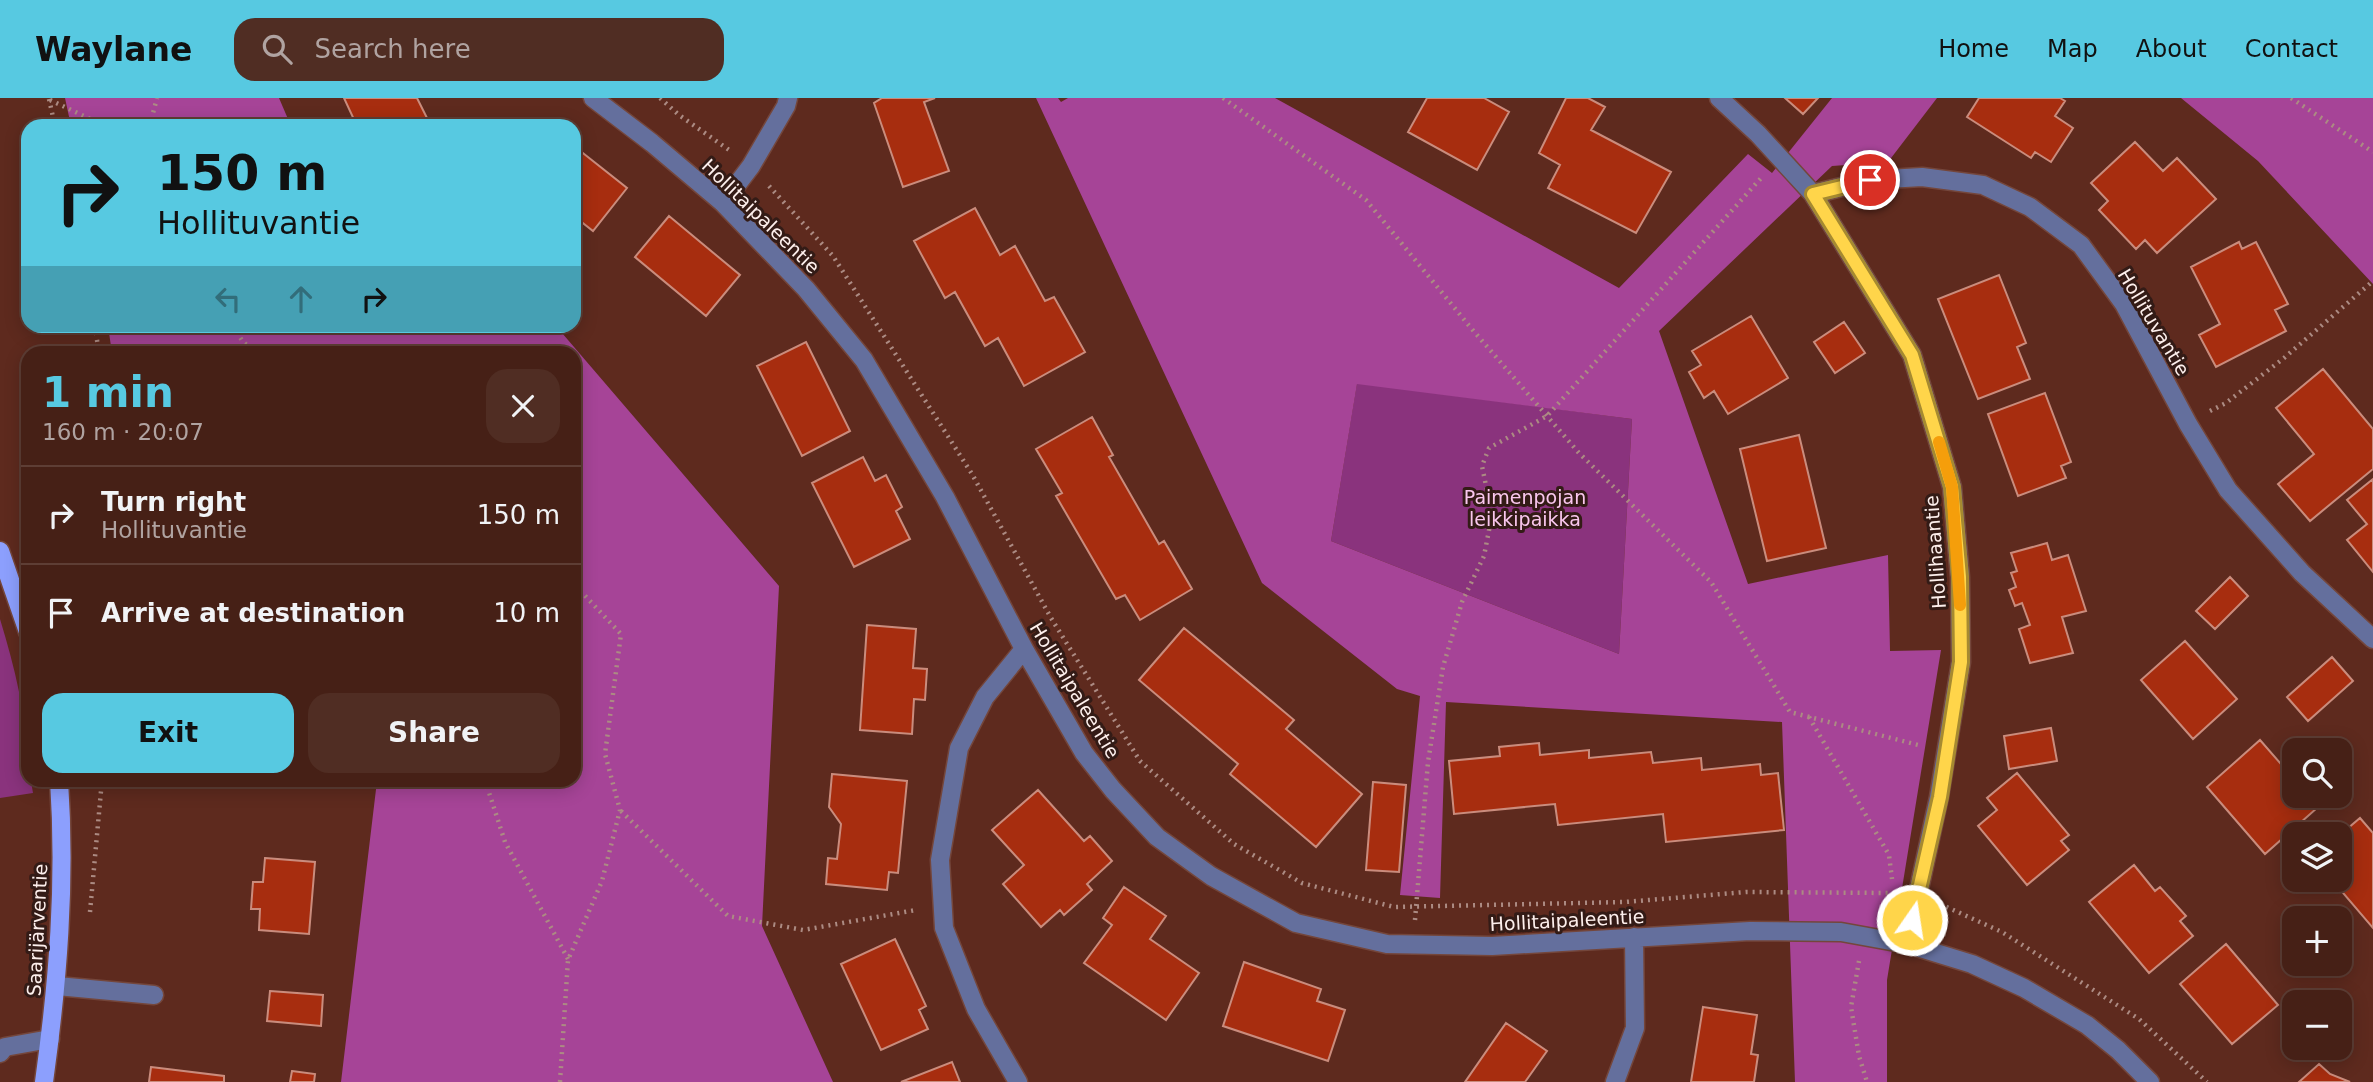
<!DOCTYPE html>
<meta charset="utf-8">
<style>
:root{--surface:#462016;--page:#502d23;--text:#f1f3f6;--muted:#b0a3a1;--line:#5e3e35;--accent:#57c9e1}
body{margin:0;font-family:"DejaVu Sans",sans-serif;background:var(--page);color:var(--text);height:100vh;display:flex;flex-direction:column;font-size:26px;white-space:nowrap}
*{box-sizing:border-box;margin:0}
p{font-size:23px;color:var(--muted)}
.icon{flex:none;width:38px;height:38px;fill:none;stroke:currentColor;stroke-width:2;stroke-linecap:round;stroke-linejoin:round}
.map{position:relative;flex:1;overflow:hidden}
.details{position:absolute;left:21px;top:248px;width:560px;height:441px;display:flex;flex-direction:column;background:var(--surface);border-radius:21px;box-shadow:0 4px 18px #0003,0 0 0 2px var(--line)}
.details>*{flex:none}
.guide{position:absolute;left:21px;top:21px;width:560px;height:214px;border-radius:21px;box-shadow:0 4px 18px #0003,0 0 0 2px var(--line);background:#57c9e1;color:#111;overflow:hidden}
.buttons{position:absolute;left:2282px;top:640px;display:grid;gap:14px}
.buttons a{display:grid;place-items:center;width:70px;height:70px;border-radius:14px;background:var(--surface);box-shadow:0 4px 18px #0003,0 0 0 2px var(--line);font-size:35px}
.pin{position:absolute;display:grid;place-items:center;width:60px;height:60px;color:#fff;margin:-30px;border:4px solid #fff;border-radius:50%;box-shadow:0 2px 7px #0007}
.me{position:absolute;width:77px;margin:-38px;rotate:13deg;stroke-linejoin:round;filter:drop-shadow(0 0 5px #0008)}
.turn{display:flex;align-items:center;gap:24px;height:147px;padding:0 21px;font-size:32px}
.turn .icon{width:91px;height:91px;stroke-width:2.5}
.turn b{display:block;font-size:49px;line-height:60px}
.lanes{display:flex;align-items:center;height:66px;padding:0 21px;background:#0003;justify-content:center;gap:35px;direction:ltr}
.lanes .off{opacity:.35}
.round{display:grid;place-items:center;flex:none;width:74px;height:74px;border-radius:21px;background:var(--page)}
.head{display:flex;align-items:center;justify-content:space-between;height:119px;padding:0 21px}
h1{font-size:42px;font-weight:800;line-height:52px;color:var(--accent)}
.button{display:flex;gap:14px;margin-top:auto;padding:14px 21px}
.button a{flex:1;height:80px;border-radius:21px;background:var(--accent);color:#111;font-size:28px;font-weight:800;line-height:80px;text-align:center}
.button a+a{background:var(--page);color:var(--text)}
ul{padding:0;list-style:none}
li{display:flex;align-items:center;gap:21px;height:98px;padding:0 21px;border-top:2px solid var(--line)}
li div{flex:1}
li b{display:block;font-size:26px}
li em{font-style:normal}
header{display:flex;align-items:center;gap:42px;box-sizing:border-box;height:98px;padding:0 35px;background:var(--accent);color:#111}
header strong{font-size:33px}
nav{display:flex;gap:38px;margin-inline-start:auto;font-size:24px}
.search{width:490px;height:63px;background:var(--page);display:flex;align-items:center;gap:18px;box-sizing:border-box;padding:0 24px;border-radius:21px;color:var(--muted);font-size:26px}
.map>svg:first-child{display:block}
.green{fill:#8a337d}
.forest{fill:#a64497;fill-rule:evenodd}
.building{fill:#a72d0f;stroke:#ca8c7d;stroke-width:2}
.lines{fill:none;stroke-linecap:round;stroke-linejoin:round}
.minor-casing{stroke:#74463b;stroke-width:21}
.major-casing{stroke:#74463b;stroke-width:21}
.path{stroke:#ac8b83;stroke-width:4.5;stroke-dasharray:2 5;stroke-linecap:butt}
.minor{stroke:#646f9d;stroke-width:18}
.major{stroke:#8c9ffd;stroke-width:18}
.route-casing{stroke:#a68a30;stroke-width:18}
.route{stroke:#ffd54a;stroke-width:12}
.slow{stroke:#f59e0b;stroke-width:12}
.labels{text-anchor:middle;stroke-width:6;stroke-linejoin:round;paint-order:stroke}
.street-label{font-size:19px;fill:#fdefec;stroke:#331b16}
.park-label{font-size:19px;fill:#fac7ee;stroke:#331b16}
</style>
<header>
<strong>Waylane</strong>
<div class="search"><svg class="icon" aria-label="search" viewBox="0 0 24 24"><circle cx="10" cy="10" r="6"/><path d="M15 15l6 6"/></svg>Search here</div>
<nav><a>Home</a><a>Map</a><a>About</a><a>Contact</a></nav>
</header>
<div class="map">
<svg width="2373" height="984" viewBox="0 0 2373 984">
<rect width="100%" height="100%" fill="#5e2a1e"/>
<path class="green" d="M1357,285L1632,321L1619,556L1331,443Z
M0,521C17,577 28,624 28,682L31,683L33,695L0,700Z"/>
<path class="forest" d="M65,0H279L291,28H71Z
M1036,0H1058L1061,4L1068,0H1275L1619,190L1748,56L1772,75L1832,0H1937L1888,64L1832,68L1659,233L1748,486L1888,457L1890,553L1941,552L1887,882V984H1795L1782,624L1446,604L1440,800L1400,797L1420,598L1397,591L1262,485ZM1357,286L1632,321L1619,556L1331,443Z
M2181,0H2373V186L2258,63Z
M108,228H556L779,488L762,828L833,984H341L377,683L574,682V256L112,255Z"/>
<path class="building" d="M344,0H417L431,28H357Z
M882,0H935L924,4L949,73L903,89L874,5Z
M1427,0H1484L1509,14L1477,72L1408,34Z
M1566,0H1588L1605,9L1591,32L1671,74L1636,135L1548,90L1560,67L1539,55Z
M1785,0H1818L1803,16Z
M1979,0H2060L2065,3L2055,18L2073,30L2051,64L2035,54L2031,60L1967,19Z
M2135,44L2163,73L2177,60L2216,101L2157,155L2145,142L2136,151L2099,112L2108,103L2091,85Z
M574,48L627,90L593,133L574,118Z
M975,110L1000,157L1015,148L1045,203L1054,199L1085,254L1024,288L998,240L985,248L955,194L945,200L914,143Z
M669,118L740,177L706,218L635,159Z
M2239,144L2242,151L2256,144L2288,206L2275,212L2286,233L2216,269L2199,237L2220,226L2191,169Z
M1999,177L2026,245L2017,249L2030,281L1978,301L1938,201Z
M1751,218L1788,280L1728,316L1714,293L1704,300L1689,274L1701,267L1692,253Z
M1844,224L1865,255L1835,275L1814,244Z
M806,244L850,333L802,358L757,268Z
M2323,271L2373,331V371L2310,423L2278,386L2314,356L2276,310Z
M2045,295L2071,364L2061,368L2066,380L2018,398L1988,316Z
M1092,319L1113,357L1109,359L1159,446L1164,443L1192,491L1140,522L1125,497L1116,501L1056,398L1062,395L1036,351Z
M1799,337L1826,450L1767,463L1740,351Z
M863,359L875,383L886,377L902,409L896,413L910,441L854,469L812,385Z
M2373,381V474L2347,442L2367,426L2347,402Z
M2047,445L2052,462L2068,457L2086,513L2062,519L2073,555L2030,565L2019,531L2030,527L2022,505L2015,508L2009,492L2016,489L2011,475L2017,473L2011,455Z
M2230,479L2248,498L2215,531L2196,513Z
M867,527L916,531L913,570L927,571L925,602L914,601L912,636L860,632Z
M1184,530L1294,622L1286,631L1362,696L1316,749L1230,676L1238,666L1139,582Z
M2185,543L2237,601L2193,641L2141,582Z
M2332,559L2353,583L2308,623L2287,599Z
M2051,630L2057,663L2009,671L2004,638Z
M2260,642L2294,681V698H2321L2325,703L2265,756L2207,689Z
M1539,645L1540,657L1589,652V660L1651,654L1653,665L1701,660L1702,672L1760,666L1761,677L1778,675L1784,732L1666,744L1663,716L1558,727L1555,706L1454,716L1449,663L1500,658L1499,649Z
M2017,675L2069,737L2061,743L2069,752L2027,787L1978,728L1997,712L1987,700Z
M832,676L907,683L898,775L889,774L887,792L826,786L828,760L837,761L841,726L829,709Z
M1373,684L1406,687L1399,774L1366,772Z
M1038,692L1084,743L1090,738L1112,763L1087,786L1092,792L1064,817L1060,812L1041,829L1003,786L1024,767L992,732Z
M2360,720L2373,735V830L2332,782H2340V737Z
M265,760L315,764L309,836L259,832L260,811H251L253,784H263Z
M2134,767L2155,793L2160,789L2186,818L2180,823L2193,838L2149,875L2089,804Z
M1124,789L1166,818L1150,841L1199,875L1166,922L1084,865L1112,827L1103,820Z
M895,841L926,908L919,912L928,931L881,952L841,866Z
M2226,846L2278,907L2232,946L2180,886Z
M1244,864L1321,891L1317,903L1345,912L1328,963L1223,928Z
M270,893L323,897L321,928L267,923Z
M1703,909L1757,917L1751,956L1758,957L1754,984H1691Z
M1506,925L1547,953L1525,984H1465Z
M952,964L960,984H901Z
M2319,966L2330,976L2350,984H2299Z
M151,969L224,978V984H149Z
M292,973L315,976L314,984H290Z"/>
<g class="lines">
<defs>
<path id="minor" d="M593,0L652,45L723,105L806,191L864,262L945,399L1024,551L1084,655L1113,692L1157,739L1211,778L1296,825L1387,846L1492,848L1750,833L1841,834L1907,846L1972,866L2024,890L2087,927L2118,952L2150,984
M1719,0L1758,36L1813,96L1912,257L1952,389L1960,479L1961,564L1939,699L1907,846
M1813,96L1870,82L1922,79L1983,87L2030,109L2081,147L2124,206L2188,326L2228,392L2302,475L2373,541
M723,105L751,68L786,8L788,0
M57,888L154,897
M0,955L5,949L50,941
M1018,984L976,911L944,830L940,762L959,650L985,599L1024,551
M1615,984L1635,930L1634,839"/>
<path id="major" d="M0,453L28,534
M44,984C58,883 66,785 59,682"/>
</defs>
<use href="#minor" class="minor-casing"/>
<use href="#major" class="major-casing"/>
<path class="path" d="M660,0L679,17L732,54
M1223,0L1366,102L1471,230L1579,355L1711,484L1790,614L1922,648
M2291,0L2373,54
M49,1L55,28
M50,2L105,28
M154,28L152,19L157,0
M769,88L833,158L972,376L1051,520L1140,663L1234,746L1302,785L1394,809L1625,804L1746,794L1891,795
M95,228L99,256
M233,228L243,244L259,256
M2210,313L2226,305L2284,260L2373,183
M1809,619L1889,757L1892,781
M485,682L505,744L568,861
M621,713L728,818L803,832L916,812
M1940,806L2002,834L2139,921L2207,984
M90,814L102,682
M1415,822L1428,664L1443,569L1462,504L1484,458L1492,417L1482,368L1489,350L1547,318L1762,79
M1859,863L1851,909L1859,958L1867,984
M560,984L568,862L602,783L620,712L605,656L621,536L574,486"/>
<use href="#minor" class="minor"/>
<use href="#major" class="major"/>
</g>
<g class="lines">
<defs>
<path id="route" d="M1870,82L1813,96L1912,257L1952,389L1960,479L1961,564L1940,699L1912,822"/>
</defs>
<use href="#route" class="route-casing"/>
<use href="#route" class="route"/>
<path class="slow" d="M1939,344L1952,389L1960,507"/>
</g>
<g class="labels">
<g class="street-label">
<text transform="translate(761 118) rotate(44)" y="7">Hollitaipaleentie</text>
<text transform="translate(2154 224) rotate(59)" y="7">Hollituvantie</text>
<text transform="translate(1935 454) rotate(-94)" y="7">Hollihaantie</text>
<text transform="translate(1075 592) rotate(59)" y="7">Hollitaipaleentie</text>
<text transform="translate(1567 822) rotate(-3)" y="7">Hollitaipaleentie</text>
<text transform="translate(37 832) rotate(-87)" y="7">Saarijärventie</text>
</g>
<g class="park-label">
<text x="1525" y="406">Paimenpojan<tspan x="1525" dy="22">leikkipaikka</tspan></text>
</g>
</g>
</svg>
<div class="buttons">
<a><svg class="icon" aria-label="search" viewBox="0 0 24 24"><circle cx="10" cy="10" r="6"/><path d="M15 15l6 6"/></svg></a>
<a><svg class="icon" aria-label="layers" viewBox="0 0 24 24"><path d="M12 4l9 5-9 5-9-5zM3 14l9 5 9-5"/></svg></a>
<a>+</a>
<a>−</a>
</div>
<div class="pin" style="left:1870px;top:82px;background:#d93025"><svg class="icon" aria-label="arrive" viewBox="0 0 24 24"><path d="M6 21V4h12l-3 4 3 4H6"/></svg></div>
<svg class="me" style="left:1912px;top:822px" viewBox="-20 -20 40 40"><circle r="17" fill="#ffd54a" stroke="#fff" stroke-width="3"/><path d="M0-11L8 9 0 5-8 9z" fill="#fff"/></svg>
<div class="guide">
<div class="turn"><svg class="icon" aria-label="right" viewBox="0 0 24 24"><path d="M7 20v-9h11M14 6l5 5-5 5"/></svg><div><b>150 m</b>Hollituvantie</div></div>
<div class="lanes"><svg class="icon off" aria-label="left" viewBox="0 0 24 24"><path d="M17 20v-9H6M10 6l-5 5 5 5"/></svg><svg class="icon off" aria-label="ahead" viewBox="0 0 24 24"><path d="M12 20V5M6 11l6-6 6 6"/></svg><svg class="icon" aria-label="right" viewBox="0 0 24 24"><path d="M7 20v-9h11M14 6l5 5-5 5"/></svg></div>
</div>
<section class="details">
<div class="head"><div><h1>1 min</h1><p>160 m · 20:07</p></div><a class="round"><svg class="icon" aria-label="close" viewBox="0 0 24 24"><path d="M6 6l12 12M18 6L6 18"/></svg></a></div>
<ul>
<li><svg class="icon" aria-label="right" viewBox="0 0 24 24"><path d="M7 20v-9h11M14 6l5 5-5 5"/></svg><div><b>Turn right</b><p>Hollituvantie</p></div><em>150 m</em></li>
<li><svg class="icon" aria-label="arrive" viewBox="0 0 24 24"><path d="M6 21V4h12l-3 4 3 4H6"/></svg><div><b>Arrive at destination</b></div><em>10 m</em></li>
</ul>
<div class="button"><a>Exit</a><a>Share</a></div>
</section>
</div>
